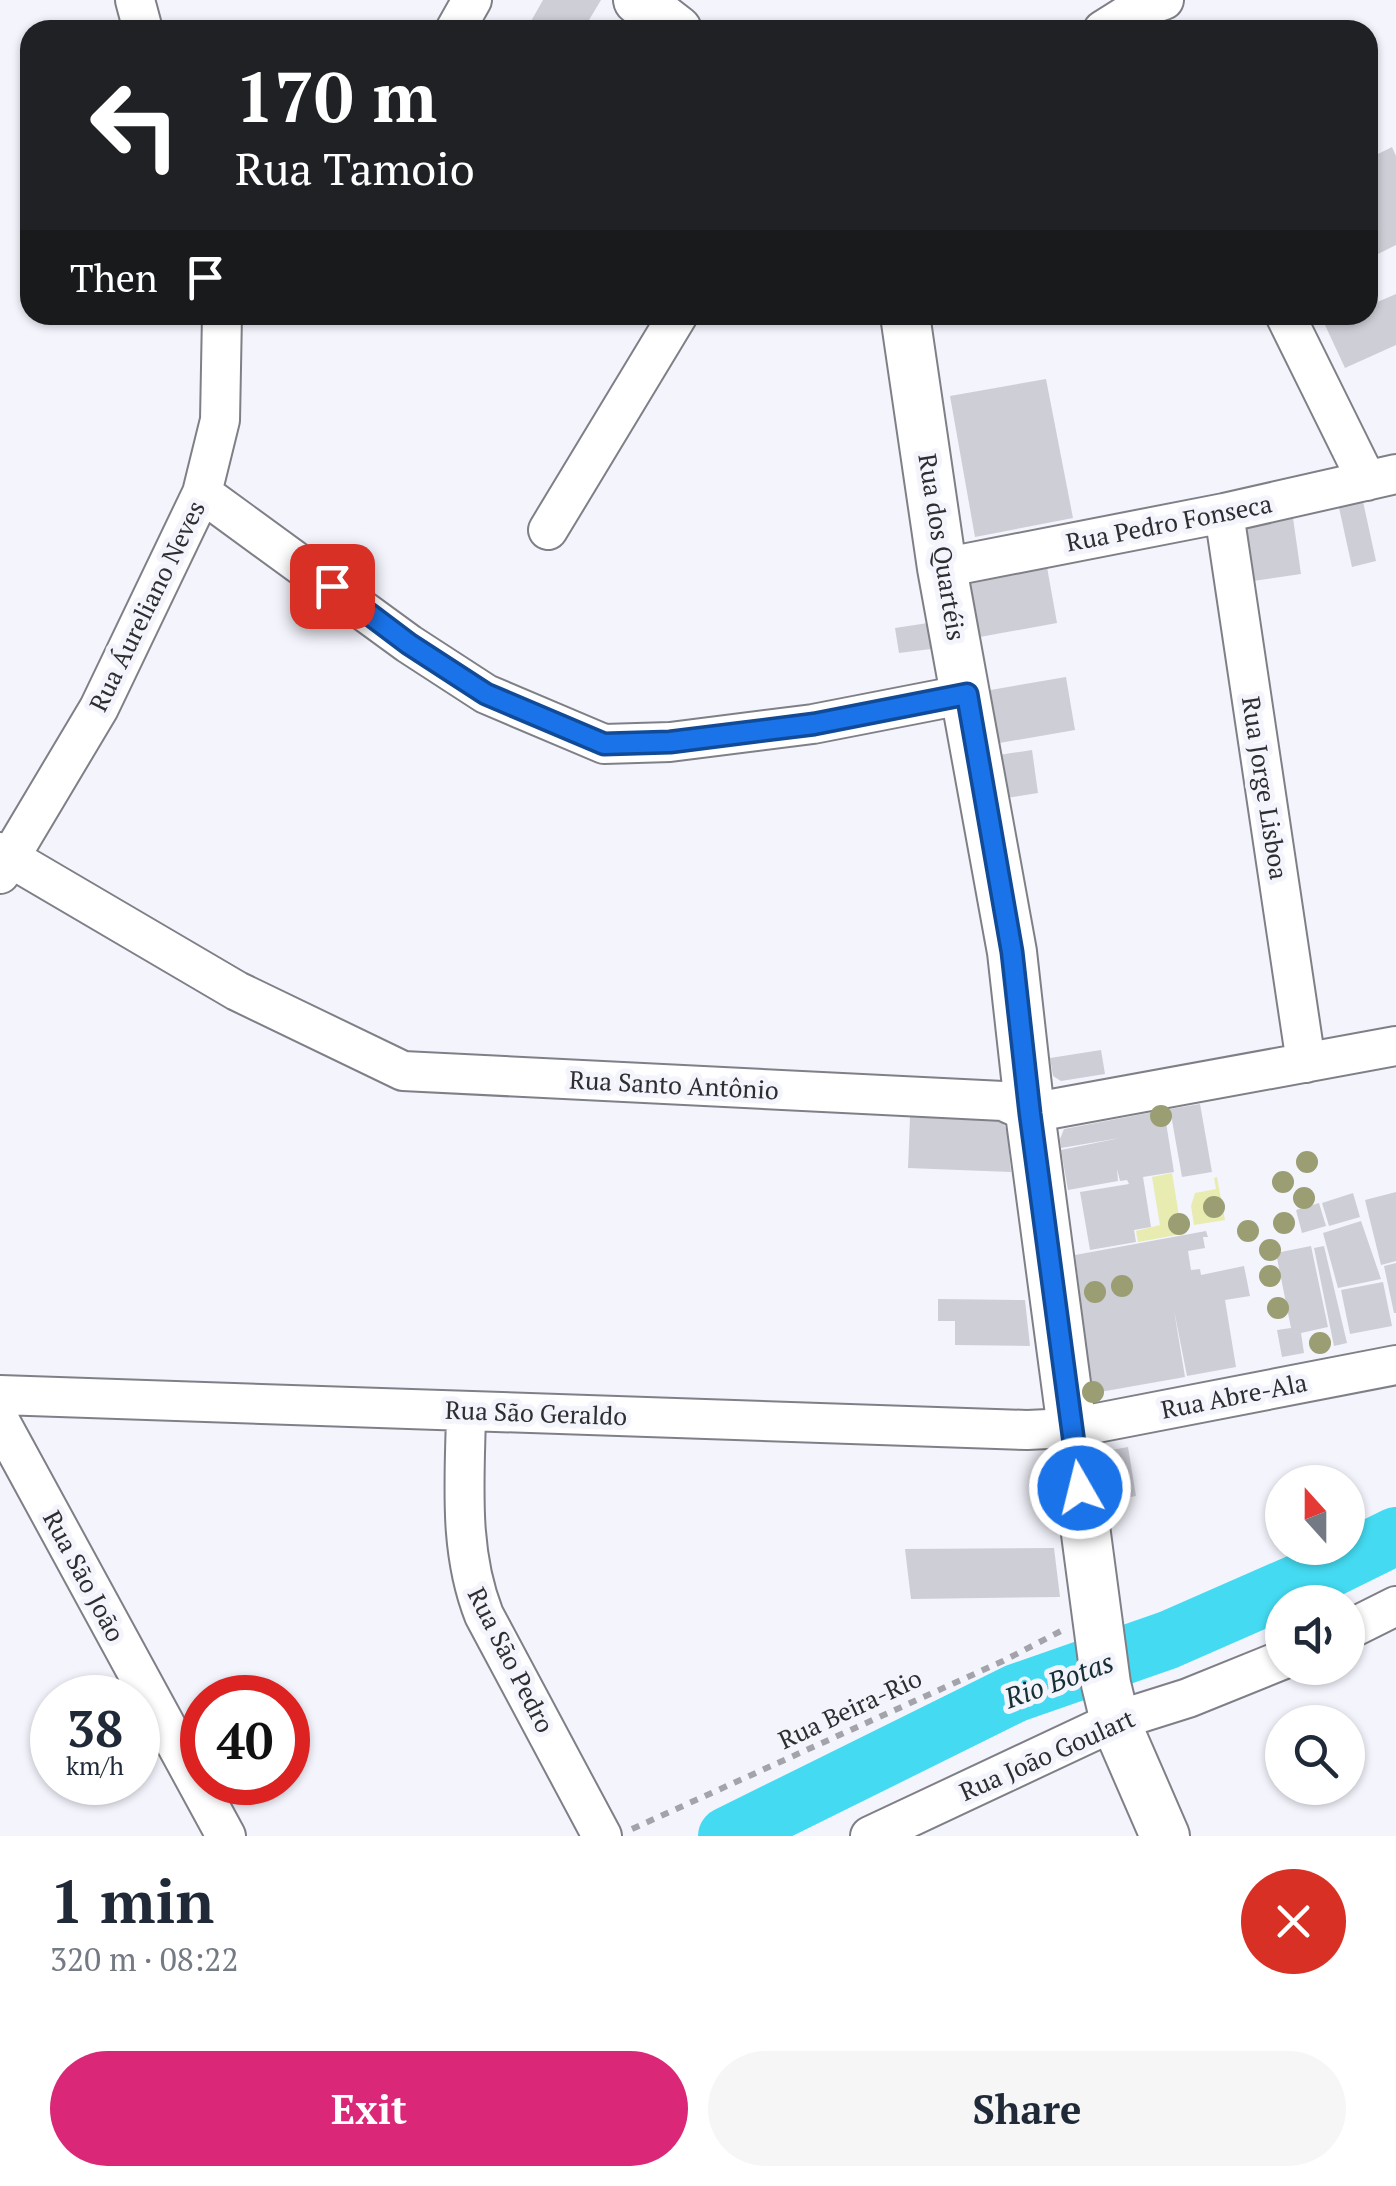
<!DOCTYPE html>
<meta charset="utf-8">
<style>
:root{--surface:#fff;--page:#f6f6f7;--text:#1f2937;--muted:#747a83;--accent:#db2777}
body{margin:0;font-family:"PT Serif",serif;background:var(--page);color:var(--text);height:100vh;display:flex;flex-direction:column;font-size:38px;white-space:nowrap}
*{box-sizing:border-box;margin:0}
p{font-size:32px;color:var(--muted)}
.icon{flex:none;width:55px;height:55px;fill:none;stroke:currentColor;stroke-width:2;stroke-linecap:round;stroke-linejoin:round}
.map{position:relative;height:1836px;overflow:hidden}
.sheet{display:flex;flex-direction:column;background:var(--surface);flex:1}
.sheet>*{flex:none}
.banner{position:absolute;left:20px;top:20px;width:1358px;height:305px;border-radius:30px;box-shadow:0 2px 8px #0004;background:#202124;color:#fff;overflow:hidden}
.needle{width:65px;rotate:339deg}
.controls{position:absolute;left:1265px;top:1465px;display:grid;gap:20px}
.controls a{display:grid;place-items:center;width:100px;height:100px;border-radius:50%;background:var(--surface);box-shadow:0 2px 8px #0004;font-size:50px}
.speed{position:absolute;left:30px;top:1675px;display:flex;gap:20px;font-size:50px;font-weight:700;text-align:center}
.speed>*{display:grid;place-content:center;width:130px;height:130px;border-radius:50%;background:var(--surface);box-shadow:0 2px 8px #0004;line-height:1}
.speed small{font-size:25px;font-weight:400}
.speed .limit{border:15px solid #d22;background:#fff;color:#111}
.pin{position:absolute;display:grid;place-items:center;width:85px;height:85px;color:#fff;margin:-42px;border-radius:20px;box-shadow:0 5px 15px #0006}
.me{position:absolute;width:110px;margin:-55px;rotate:352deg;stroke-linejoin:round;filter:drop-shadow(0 0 8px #0008)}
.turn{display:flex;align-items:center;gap:35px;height:210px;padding:0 50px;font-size:45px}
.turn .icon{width:130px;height:130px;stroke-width:2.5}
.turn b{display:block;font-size:70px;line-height:85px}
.then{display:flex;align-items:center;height:95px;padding:0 50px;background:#0003;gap:20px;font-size:38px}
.round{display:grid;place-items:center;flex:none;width:105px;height:105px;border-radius:52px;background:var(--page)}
.headline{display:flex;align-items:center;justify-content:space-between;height:170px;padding:0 50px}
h1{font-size:60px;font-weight:800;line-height:75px}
.cta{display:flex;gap:20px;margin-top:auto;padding:20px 50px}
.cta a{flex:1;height:115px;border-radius:60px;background:var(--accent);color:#fff;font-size:40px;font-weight:800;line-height:115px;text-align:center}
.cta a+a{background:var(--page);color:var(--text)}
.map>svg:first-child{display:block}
.green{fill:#e8ecb0}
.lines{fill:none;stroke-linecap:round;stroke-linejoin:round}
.river{stroke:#44dbf2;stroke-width:58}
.building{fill:#ceced7}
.minor-casing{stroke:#7f7f87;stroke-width:42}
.tertiary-casing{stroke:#7f7f87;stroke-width:52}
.path{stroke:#a3a3aa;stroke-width:6;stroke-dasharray:8 8;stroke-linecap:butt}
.minor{stroke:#fff;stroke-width:38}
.tertiary{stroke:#fff;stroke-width:48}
.tree{fill:#9b9d73}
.route-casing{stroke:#114b97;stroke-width:25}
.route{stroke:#1a73e8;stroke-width:18}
.labels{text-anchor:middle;stroke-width:10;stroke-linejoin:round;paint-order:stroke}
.street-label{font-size:25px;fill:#2e2e32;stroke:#f4f4fd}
.water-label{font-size:28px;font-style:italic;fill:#162f33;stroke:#f4f4fd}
</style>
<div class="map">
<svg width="1396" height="1836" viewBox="0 0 1396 1836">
<rect width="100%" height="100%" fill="#f4f4fd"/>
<path class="green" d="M1172,1173L1182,1234L1138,1242L1136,1231L1160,1225L1152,1177Z
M1217,1177L1225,1220L1194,1225L1191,1206L1195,1193L1216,1189L1214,1178Z"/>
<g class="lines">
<path class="river" d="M727,1836L1016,1693L1168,1640L1321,1573L1396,1536"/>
</g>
<path class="building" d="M543,0H601L583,30H526Z
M1392,147L1396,156V245L1368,259V159Z
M1396,294V345L1345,368L1325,325L1348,315H1368V306Z
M1046,379L1073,518L975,537L950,396Z
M1362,497L1376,561L1352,567L1338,503Z
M1293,518L1301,574L1253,581L1245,524Z
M1047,567L1057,623L980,637L970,581Z
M928,623L931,649L899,653L895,628Z
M1066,677L1075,730L988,745L979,692Z
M1032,750L1038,793L1006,798L999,755Z
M1101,1050L1105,1074L1061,1081L1053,1076L1050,1058Z
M1200,1104L1212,1172L1182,1177L1170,1109Z
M1164,1110L1174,1172L1143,1177L1151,1227L1134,1230L1136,1242L1090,1250L1080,1192L1129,1184L1127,1180L1120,1181L1117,1169L1118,1181L1068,1190L1061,1150L1120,1138L1061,1148L1060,1139L1064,1129Z
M910,1117L1002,1121L1007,1130L1011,1172L908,1168Z
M1396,1192V1261L1381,1265L1365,1200Z
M1353,1193L1360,1217L1329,1226L1322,1203Z
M1319,1203L1326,1226L1302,1233L1296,1210Z
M1361,1221L1381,1279L1338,1288L1323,1233Z
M1206,1231L1208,1237H1203L1205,1248L1188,1251L1191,1270L1200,1269L1201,1275L1244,1266L1250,1296L1225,1300L1236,1367L1187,1376L1174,1310L1185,1377L1100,1392L1091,1384L1075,1255Z
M1311,1246L1328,1327L1301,1333L1304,1353L1282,1357L1277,1330L1291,1328L1276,1253Z
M1324,1246L1347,1343L1334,1346L1314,1248Z
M1396,1263V1313H1394L1384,1266Z
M1383,1282L1392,1326L1350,1334L1341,1290Z
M938,1299L1025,1300L1030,1346L955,1345V1321H938Z
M1128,1447L1136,1496L1103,1502L1095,1453Z
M1054,1548L1060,1597L911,1599L905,1549Z"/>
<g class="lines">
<defs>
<path id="minor" d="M135,0L143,30
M455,30L472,0
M1103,30L1135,10L1164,0
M1285,315L1367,481
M202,493L409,644L486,694L604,744L670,742L813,724L967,694
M1224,513L1306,1063
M548,530L678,315
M942,568L1224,513L1396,474
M0,852L237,991L403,1071L1003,1101L1030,1113L1396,1046
M0,874L99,708L202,493L220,420L222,315
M0,1395L1027,1430L1071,1428L1396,1365
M466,1411C465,1480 458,1549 484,1615L602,1836
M0,1421L226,1836
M1348,1630L1396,1606
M870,1836L1115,1721L1188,1698L1282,1660"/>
<path id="tertiary" d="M638,0L677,30
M905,315L942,568L1012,952L1030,1113L1106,1684L1115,1721L1165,1836"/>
</defs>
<use href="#minor" class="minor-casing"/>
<use href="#tertiary" class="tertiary-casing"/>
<path class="path" d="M632,1829L1003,1661L1061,1631"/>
<use href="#minor" class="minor"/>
<use href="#tertiary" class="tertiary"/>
</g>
<g class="tree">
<circle cx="1161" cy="1116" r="11"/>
<circle cx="1307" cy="1162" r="11"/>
<circle cx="1283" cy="1182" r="11"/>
<circle cx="1304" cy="1198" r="11"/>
<circle cx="1214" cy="1207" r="11"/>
<circle cx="1284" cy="1223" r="11"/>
<circle cx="1179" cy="1224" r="11"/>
<circle cx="1248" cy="1231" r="11"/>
<circle cx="1270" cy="1250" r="11"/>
<circle cx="1270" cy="1276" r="11"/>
<circle cx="1122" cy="1286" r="11"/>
<circle cx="1095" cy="1292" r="11"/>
<circle cx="1278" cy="1308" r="11"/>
<circle cx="1320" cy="1343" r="11"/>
<circle cx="1093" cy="1392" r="11"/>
</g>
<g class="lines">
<defs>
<path id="route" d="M332,586L409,644L486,694L604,744L670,742L814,724L967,694L1012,952L1030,1114L1080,1488"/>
</defs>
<use href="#route" class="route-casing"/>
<use href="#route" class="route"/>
</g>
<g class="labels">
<g class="street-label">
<text transform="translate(1169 523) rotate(-11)" y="9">Rua Pedro Fonseca</text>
<text transform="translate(942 547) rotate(81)" y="9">Rua dos Quartéis</text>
<text transform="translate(147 606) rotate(-64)" y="9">Rua Áureliano Neves</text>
<text transform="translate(1265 788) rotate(81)" y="9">Rua Jorge Lisboa</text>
<text transform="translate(674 1085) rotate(3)" y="9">Rua Santo Antônio</text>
<text transform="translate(1234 1396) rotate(-11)" y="9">Rua Abre-Ala</text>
<text transform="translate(536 1413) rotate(2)" y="9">Rua São Geraldo</text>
<text transform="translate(84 1576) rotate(62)" y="9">Rua São João</text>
<text transform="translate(511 1660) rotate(63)" y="9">Rua São Pedro</text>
<text transform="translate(850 1709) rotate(-25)" y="9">Rua Beira-Rio</text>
<text transform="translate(1047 1755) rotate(-24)" y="9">Rua João Goulart</text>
</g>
<g class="water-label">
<text transform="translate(1059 1680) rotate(-20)" y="10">Rio Botas</text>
</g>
</g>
</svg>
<div class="controls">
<a><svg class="needle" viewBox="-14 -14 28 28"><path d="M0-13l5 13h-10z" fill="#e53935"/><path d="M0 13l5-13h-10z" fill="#747a83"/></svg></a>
<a><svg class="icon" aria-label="sound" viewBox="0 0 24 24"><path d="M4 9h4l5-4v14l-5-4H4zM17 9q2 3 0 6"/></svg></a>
<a><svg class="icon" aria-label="search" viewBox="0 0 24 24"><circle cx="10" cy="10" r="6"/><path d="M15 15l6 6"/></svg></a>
</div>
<div class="speed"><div>38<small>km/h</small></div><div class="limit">40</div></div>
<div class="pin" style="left:332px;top:586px;background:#d93025"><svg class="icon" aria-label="arrive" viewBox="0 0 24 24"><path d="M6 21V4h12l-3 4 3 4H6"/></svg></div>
<svg class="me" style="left:1080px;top:1488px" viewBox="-20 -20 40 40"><circle r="17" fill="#1a73e8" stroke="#fff" stroke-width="3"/><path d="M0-11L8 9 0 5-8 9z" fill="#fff"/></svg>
<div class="banner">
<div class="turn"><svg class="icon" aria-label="left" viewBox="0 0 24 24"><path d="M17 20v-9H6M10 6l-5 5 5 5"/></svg><div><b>170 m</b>Rua Tamoio</div></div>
<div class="then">Then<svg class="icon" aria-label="arrive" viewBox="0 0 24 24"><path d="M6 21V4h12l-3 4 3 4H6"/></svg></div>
</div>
</div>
<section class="sheet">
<div class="headline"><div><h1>1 min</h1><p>320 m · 08:22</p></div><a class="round" style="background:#d93025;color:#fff"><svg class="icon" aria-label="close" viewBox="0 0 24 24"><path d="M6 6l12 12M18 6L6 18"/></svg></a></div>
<div class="cta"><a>Exit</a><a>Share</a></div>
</section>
